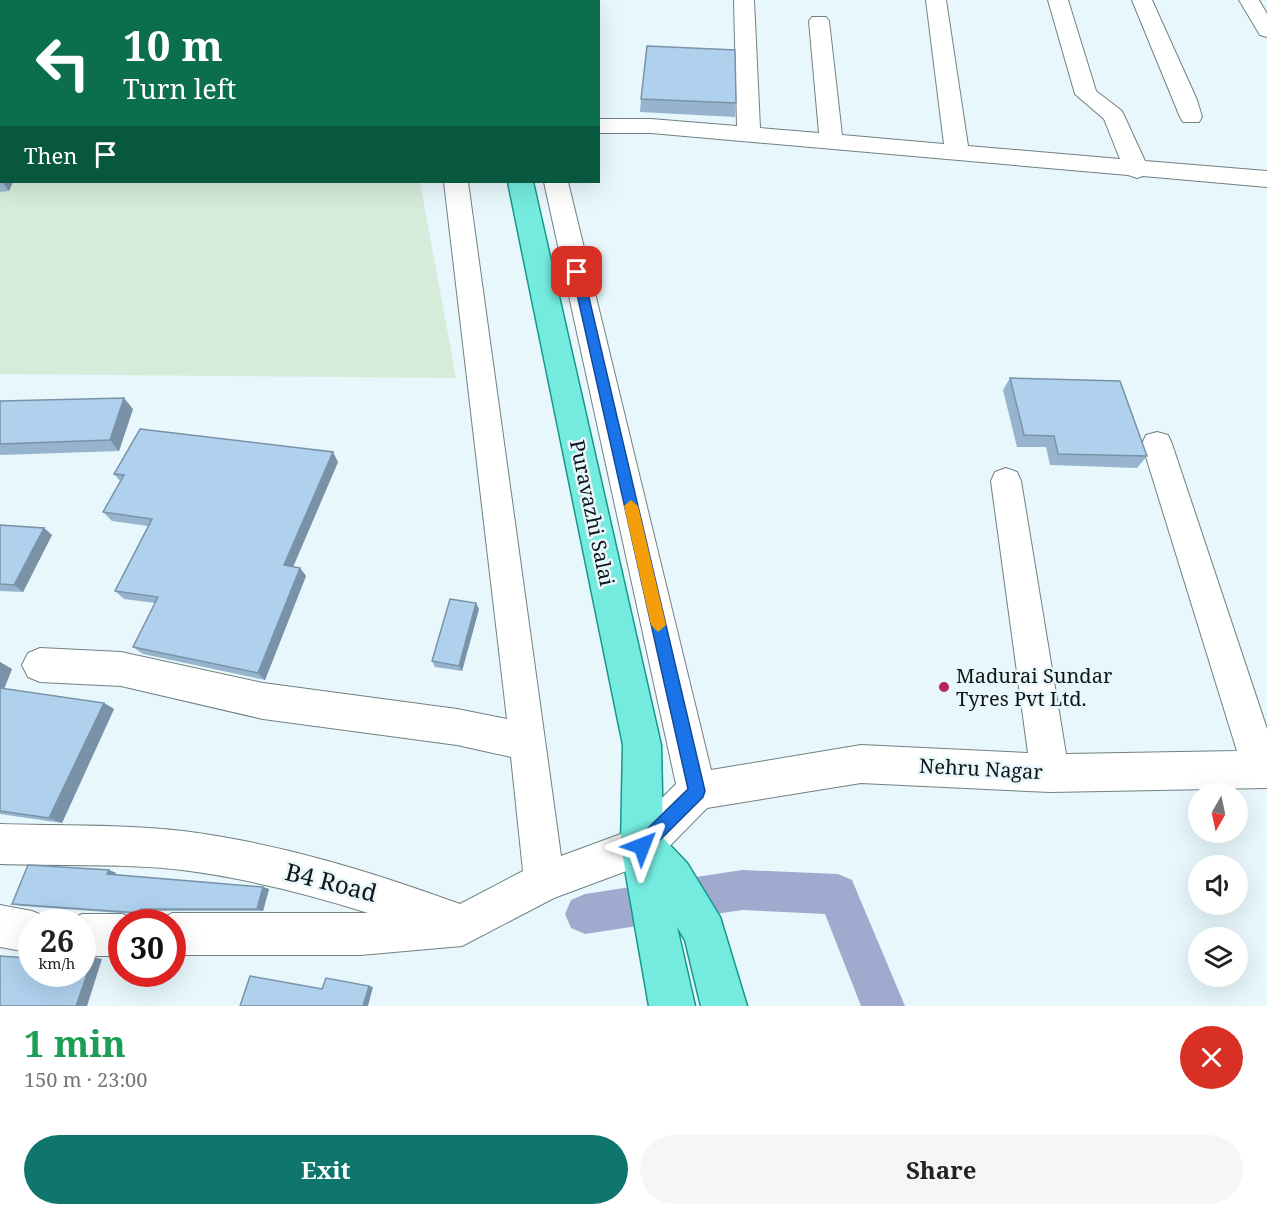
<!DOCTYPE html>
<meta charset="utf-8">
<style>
:root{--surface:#fff;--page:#f6f6f6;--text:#222;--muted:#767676;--accent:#0f766e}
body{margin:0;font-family:"Noto Serif",serif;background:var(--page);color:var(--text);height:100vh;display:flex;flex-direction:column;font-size:22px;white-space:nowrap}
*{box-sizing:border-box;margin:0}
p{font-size:20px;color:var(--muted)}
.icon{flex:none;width:33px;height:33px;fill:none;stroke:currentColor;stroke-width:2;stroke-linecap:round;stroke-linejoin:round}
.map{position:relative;height:1006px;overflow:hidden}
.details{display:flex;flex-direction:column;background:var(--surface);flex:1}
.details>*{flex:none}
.banner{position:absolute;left:0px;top:0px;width:600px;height:183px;box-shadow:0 6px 24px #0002;background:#0b6e4f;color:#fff;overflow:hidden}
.needle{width:39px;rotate:189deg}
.controls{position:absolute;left:1188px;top:783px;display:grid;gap:12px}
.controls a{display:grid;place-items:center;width:60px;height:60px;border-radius:50%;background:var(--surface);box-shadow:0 6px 24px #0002;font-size:30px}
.speed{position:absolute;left:18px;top:909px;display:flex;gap:12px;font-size:30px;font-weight:700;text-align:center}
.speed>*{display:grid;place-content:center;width:78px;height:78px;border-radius:50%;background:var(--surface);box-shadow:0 6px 24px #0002;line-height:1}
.speed small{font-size:15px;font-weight:400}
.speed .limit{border:9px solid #d22;background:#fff;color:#111}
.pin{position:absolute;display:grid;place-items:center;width:51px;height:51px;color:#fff;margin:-26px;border-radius:12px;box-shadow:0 3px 9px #0006}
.me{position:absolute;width:66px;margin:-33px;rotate:45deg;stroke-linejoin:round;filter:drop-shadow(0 0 4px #0008)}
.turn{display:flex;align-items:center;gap:21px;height:126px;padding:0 24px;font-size:27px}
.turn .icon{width:78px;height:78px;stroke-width:2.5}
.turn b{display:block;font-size:42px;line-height:51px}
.then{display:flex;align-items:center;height:57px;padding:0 24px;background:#0003;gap:12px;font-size:22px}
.round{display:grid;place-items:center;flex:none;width:63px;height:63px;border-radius:32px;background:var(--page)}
.overview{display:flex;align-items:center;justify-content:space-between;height:102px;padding:0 24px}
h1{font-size:36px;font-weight:700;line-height:45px;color:#1e9e55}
.cta{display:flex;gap:12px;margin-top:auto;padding:12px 24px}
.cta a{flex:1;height:69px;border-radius:36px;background:var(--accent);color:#fff;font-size:24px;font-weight:700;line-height:69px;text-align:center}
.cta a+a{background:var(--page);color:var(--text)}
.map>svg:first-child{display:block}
.green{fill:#d5ecdb}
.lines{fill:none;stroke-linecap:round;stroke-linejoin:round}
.canal{fill:#a0aacf;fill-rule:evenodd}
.minor-casing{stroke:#718083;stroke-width:2}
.primary-casing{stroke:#16988b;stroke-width:3}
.minor{fill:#fff;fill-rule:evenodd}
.primary{fill:#75ebdf;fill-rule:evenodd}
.wall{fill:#96b4cd}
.shaded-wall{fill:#7a92a7}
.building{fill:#afd1ee;stroke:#7a92a7;stroke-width:1.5}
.route{fill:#1a73e8;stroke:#114b97;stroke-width:1.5}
.slow{fill:#f59e0b}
.poi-dot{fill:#b2245b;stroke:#e7f7fb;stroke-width:2}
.labels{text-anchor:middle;stroke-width:5;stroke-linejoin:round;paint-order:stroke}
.street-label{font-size:20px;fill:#0f1516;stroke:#e7f7fb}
.poi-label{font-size:20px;fill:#0f1516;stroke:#e7f7fb;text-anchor:start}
.near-street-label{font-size:24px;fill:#0f1516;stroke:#e7f7fb}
</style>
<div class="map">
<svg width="1267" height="1006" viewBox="0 0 1267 1006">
<rect width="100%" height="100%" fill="#e7f7fb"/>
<path class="green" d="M0,27L2,182H420L456,378L0,374Z"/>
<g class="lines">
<path class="canal" d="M742,870L838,874L852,880L905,1006H861L825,914L742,910L585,934L571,928L565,914L571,900L585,894Z"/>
<defs>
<path id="minor" d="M116,0H150L115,2Z
M413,0H433V2H413Z
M527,0H547L548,2H528Z
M734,0H754L760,128L819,133L809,21L812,17H826L829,21L842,135L944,144L926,0H946L968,146L1120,159L1104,119L1075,94L1048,0H1068L1096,91L1122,111L1145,161L1267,171V187L1143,176L1137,178L1128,175L651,133H598V119H651L737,126Z
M1132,0H1152L1197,100L1202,117L1199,122H1183L1180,117Z
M1239,0H1259L1267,14V37L1260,35Z
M0,8H2V20H0Z
M0,133H2V147H0Z
M444,182H468L561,856L629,831L676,784L544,182H568L711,770L861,745L1028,753L991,481L995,472L1006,468L1017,472L1021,481L1066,754L1237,751L1142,444L1146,435L1157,432L1168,435L1172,444L1267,729V788L1050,792L861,783L707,808L656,860L554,898L462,946L360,955H172V922H156L172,913H368C308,894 245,878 182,870C122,863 61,866 0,864V824C61,826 122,824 183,831C278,843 370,871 460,904L523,871L511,757L457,745L263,719L121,686L40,682L28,677L22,665L28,653L40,648L121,652L263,683L457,709L507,719Z
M0,905L32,911L47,917L49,922H32V953L0,947Z
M82,914H122L137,920L138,922H122V956H82V922H66Z"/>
<path id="primary" d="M471,0H491L492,2H471Z
M508,182H533L661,745L663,838L687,863L720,917L747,1006H701L685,940L677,927L695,1006H649L621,846L623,745Z"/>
</defs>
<use href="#minor" class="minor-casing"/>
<use href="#primary" class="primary-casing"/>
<use href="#minor" class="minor"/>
<use href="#primary" class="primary"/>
</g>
<path class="wall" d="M641,99L736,103L735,117L640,112Z
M0,147L2,182H13L9,191L0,192Z
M1010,378L1147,456L1137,468L1050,465L1046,447H1017L1003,390Z
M0,401L133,409L119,451L0,455Z
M338,462L293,567L300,568L306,576L265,680L143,654L133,647L155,603L124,599L115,591L148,526L112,521L103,512L120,481L114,474Z
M0,525L44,528L52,535L23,592L0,591Z
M479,609L462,671L435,667L432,661Z
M0,662L12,669L4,689L104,703L114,709L62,823L0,814Z
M109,870L116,873L115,875L263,887L269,889L263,911H148V915L21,906L12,904Z"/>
<path class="shaded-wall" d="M2,182H13L9,191Z
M124,398L133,409L119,451L110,440Z
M333,452L338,462L290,574L284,565Z
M44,528L52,535L23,592L14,585Z
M300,568L306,576L265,680L258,673Z
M476,603L479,609L462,671L459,666Z
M0,662L12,669L2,694L0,693Z
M104,703L114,709L62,823L49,818Z
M109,870L116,873L114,877L107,874Z
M263,887L269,889L263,911L257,909Z
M141,909L148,911V915L140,913Z
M93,957L102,959L87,1006H76Z
M369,986L373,987L368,1006H363Z"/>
<path class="building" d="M647,46L735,50L736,103L641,99Z
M0,147H2V182H0Z
M1010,378L1120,381L1147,456L1058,454L1054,436L1024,435Z
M124,398L110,440L0,444V401Z
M140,429L333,452L284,565L300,568L258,673L133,647L158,597L115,591L152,519L103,512L124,475L114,474Z
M0,525L44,528L14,585L0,584Z
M450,599L476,603L459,666L432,661Z
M0,688L104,703L49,818L0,811Z
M28,865L109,870L107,874L263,887L257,909H141L140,913L12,904Z
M29,954H32V974H82V957H93L76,1006H0V956L28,958Z
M250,976L322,989L326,978L369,986L363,1006H240Z"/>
<path class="route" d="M577,268L583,272L705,791L703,797L648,852L642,855L636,852L634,846L636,840L688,789L572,272Z"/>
<path class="slow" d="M631,500L638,506L666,625L658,632L651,625L624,506Z"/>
<circle class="poi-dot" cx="944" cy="687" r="6"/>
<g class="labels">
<g class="street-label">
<text transform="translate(592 513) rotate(78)" y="7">Puravazhi Salai</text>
<text transform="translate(981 769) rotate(3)" y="7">Nehru Nagar</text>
</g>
<g class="poi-label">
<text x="956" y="683">Madurai Sundar<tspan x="956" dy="23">Tyres Pvt Ltd.</tspan></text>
</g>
<g class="near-street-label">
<text transform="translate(331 883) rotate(14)" y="8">B4 Road</text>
</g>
</g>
</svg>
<div class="controls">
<a><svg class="needle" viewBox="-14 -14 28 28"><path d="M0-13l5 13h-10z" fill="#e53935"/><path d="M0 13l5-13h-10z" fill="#767676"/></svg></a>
<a><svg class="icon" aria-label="sound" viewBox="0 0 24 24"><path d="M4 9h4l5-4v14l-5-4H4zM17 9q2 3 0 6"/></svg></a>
<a><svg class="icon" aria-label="layers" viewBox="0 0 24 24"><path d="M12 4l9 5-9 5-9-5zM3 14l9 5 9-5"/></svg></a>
</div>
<div class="speed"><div>26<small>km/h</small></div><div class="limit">30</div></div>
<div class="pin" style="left:577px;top:272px;background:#d93025"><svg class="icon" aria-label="arrive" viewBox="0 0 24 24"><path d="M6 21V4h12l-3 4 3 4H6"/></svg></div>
<svg class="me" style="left:642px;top:846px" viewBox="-20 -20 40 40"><path d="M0-17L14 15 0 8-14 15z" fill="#1a73e8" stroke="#fff" stroke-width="4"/></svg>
<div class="banner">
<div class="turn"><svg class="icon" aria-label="left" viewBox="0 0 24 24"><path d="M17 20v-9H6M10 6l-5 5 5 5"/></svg><div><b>10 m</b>Turn left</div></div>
<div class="then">Then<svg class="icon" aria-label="arrive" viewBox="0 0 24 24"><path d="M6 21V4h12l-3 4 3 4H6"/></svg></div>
</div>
</div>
<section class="details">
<div class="overview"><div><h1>1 min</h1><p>150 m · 23:00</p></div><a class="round" style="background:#d93025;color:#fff"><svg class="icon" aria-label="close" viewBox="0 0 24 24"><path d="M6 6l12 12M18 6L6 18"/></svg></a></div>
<div class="cta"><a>Exit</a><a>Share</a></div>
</section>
